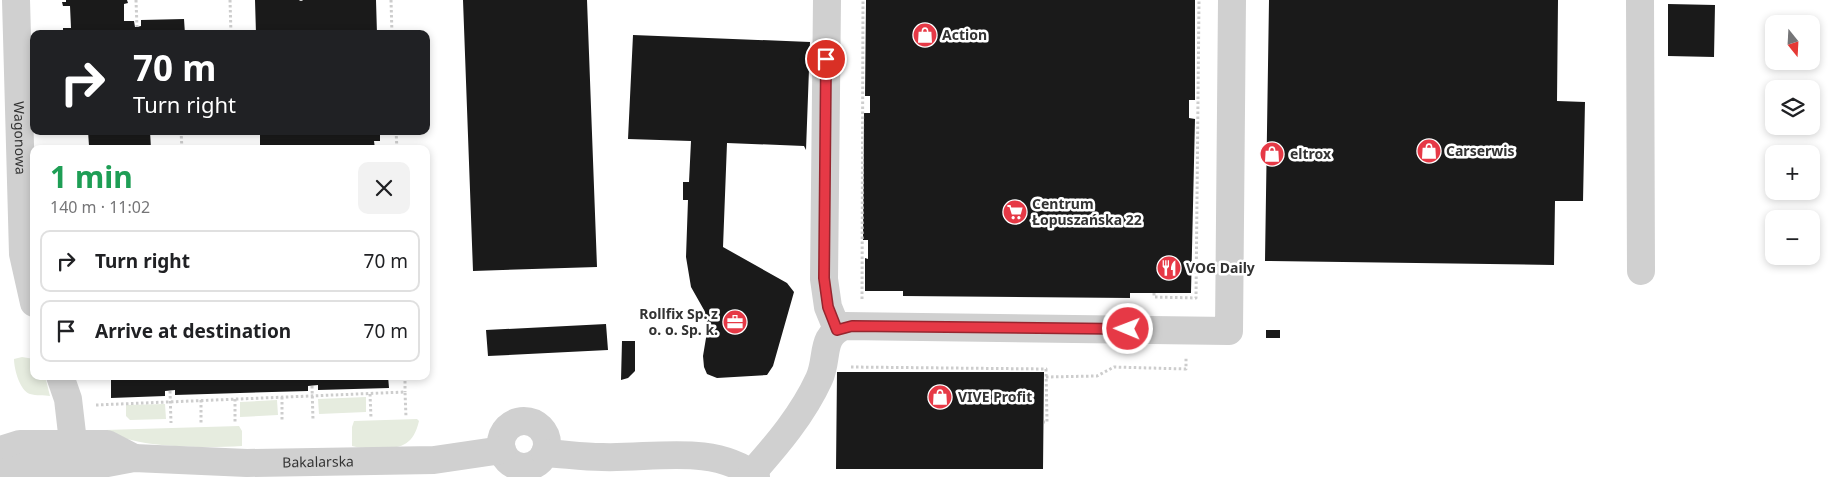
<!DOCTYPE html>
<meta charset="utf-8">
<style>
:root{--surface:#fff;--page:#f2f2f2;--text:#202124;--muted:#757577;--line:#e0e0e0}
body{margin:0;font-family:"Noto Sans",sans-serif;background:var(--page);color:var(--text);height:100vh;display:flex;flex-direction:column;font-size:19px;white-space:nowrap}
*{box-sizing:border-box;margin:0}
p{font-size:16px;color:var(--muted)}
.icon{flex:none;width:28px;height:28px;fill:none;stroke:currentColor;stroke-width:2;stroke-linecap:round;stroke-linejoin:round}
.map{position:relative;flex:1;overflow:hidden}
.sheet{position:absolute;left:30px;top:145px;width:400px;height:235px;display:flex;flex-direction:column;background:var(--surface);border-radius:10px;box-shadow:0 2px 8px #0003}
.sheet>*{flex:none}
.hud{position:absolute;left:30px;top:30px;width:400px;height:105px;border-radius:10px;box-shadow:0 2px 8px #0003;background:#202124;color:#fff;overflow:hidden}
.needle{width:32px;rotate:162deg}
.tools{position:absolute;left:1765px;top:15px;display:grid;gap:10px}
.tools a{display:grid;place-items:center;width:55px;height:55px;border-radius:10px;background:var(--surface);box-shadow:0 2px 8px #0003;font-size:25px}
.pin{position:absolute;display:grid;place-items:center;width:42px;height:42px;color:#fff;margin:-21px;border:2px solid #fff;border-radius:50%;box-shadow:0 1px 5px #0007}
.me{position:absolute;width:55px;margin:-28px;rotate:271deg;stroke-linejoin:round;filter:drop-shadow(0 0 4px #0008)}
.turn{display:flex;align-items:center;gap:18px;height:105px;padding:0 20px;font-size:22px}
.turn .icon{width:65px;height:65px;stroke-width:2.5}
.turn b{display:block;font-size:35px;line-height:42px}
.round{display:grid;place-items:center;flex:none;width:52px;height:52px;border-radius:10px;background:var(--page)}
.overview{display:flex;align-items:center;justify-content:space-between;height:85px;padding:0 20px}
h1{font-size:30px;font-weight:700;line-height:38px;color:#1e9e55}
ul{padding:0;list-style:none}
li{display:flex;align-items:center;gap:15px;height:62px;margin:0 10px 8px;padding:0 10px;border:2px solid var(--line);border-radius:10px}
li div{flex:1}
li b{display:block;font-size:19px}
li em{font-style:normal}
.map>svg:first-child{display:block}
.green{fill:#e6ecdf}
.building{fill:#1a1a1a}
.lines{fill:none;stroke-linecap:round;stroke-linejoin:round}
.path{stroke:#cdcdcd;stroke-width:3;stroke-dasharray:2.5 2.5;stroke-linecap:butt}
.minor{stroke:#d0d0d0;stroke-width:28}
.route-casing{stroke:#96252e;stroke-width:12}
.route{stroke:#e63946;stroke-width:9}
.labels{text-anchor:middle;stroke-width:5;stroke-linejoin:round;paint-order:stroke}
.poi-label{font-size:14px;font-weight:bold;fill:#333;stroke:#fff;text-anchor:start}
.street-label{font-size:14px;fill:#333;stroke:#fff}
</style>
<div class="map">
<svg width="1835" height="477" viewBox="0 0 1835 477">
<rect width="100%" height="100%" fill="#fff"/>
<path class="green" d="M22,357L34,359V376H45L50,396C44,395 36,396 30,394C20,391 14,369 14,359Z
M366,397V412L319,414L318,399Z
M277,400L278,415L240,417V402Z
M165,404L166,419L130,420L126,416V405Z
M417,419L419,421C413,447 399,449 375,448C367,448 359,448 352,446V427L354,421Z
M239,426L242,431V446C205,448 137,449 105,430Z"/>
<path class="building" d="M66,0H127L128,3L124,4V21H134L135,27H137L141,26V20L184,19L185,34H63V28H71L70,6H63L62,2H66Z
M255,0H376L377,34H256Z
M463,0H587L597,267L473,271Z
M866,0H1195V100H1189V118L1195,119L1191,293H1130V298L903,296V291H865V258L868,259V240H863L864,113H870V96H865Z
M1269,0H1558L1557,101L1585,102L1583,201H1555L1554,265L1265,261Z
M1668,4L1715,5L1714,57L1668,56Z
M633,35L810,42L806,150L804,146L727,143L723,247L787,283L794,292L773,366L767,375L717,378L707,374L704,367L703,356L708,326L704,310L691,287L686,257L688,200H683V182H689L691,141L628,139Z
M88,131H150L151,149H86V146H89Z
M260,131H380V141H374L375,149H260Z
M606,324L608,350L488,356L486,330Z
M1266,330H1280V338H1266Z
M622,341H635V371L628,378L621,380Z
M837,372H1044L1043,469H836Z
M111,376H388L389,388L318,390V385L308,386V391L175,395V390L165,391V396L111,398Z"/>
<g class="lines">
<path class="path" d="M136,0L137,27
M230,0L231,34
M301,0V1
M391,0L392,34
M181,131L182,149
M396,131L397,149
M1154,293V297L1196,298L1199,0
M862,299L863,0
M851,367L1046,369L1047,422H1044
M405,376V392
M1046,377L1097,376L1114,367L1186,369V358
M312,386L313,420
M170,391L171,423
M370,394L371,418
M282,397V420
M235,399V422
M201,400V423
M96,405L405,392L406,417"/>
<g class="minor">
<path id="s1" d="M16,0L23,254L34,303"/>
<path d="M827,0L824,279L828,307L837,329"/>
<path d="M1640,0L1641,271"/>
<path d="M60,376L68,399L73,442"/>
<circle cx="524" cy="444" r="23"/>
<path d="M0,450L20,444H107L134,458"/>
<path d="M545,453C564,454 583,457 602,457C652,459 714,443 756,477"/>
<path id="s2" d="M0,474L25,467H86L134,458L247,463L434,460L502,450"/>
<path d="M751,474C777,445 803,414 819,379C829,358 819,336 845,326L1229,331L1232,0"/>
</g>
</g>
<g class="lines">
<defs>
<path id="route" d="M826,59L824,278L828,307L837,330L852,326L1128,329"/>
</defs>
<use href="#route" class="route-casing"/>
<use href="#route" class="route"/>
</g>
<defs>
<symbol id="shop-disc" viewBox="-11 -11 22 22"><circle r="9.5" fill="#e63946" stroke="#fff"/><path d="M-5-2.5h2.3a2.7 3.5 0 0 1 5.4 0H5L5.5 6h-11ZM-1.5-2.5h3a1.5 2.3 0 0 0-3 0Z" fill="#fff"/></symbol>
<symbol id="supermarket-disc" viewBox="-11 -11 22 22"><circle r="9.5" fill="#e63946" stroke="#fff"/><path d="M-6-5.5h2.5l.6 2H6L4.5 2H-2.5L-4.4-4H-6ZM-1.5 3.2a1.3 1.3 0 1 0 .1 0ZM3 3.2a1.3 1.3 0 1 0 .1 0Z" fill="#fff"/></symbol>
<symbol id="restaurant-disc" viewBox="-11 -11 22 22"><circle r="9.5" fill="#e63946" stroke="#fff"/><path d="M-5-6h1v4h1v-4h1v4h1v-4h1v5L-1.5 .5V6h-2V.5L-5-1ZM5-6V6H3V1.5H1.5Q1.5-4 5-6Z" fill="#fff"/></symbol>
<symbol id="office-disc" viewBox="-11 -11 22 22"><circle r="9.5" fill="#e63946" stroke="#fff"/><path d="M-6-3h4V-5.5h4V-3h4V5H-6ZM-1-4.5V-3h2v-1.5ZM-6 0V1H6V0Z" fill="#fff"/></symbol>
</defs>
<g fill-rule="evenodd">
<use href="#shop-disc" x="911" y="21" width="28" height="28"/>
<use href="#shop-disc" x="1415" y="137" width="28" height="28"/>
<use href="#shop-disc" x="1258" y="140" width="28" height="28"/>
<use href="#supermarket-disc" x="1001" y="198" width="28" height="28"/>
<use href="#restaurant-disc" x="1155" y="254" width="28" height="28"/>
<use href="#office-disc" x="721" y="308" width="28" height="28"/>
<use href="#shop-disc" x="926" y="383" width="28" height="28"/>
</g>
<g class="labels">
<g class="poi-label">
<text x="942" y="40">Action</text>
<text x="1446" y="156">Carserwis</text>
<text x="1290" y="159">eltrox</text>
<text x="1032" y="209">Centrum<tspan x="1032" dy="16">Łopuszańska 22</tspan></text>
<text x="1186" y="273">VOG Daily</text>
<text x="718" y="319" text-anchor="end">Rollfix Sp. z<tspan x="718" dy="16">o. o. Sp. k.</tspan></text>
<text x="958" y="402">VIVE Profit</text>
</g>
<g class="street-label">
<text dy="5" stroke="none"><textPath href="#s1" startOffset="138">Wagonowa</textPath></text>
<text dy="5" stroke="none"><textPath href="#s2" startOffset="320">Bakalarska</textPath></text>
</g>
</g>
</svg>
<div class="tools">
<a><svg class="needle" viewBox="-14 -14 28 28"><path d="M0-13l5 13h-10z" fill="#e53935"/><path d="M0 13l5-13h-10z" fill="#757577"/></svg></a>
<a><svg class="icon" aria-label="layers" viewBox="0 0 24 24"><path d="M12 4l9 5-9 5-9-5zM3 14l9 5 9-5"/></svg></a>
<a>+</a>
<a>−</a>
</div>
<div class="pin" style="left:826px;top:59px;background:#d93025"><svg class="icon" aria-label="arrive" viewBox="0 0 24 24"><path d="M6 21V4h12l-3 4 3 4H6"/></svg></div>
<svg class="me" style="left:1128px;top:329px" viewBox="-20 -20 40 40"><circle r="17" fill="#e63946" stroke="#fff" stroke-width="3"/><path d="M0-11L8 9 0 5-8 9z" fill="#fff"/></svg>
<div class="hud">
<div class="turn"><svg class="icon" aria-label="right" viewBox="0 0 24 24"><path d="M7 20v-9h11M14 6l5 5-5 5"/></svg><div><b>70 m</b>Turn right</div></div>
</div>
<section class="sheet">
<div class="overview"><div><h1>1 min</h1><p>140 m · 11:02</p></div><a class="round"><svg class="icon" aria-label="close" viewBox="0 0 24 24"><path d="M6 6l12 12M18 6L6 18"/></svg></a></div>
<ul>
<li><svg class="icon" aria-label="right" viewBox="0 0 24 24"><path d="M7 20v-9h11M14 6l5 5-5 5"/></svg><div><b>Turn right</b></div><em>70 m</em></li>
<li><svg class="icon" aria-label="arrive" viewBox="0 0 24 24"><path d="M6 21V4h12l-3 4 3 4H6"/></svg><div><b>Arrive at destination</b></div><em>70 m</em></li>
</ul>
</section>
</div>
